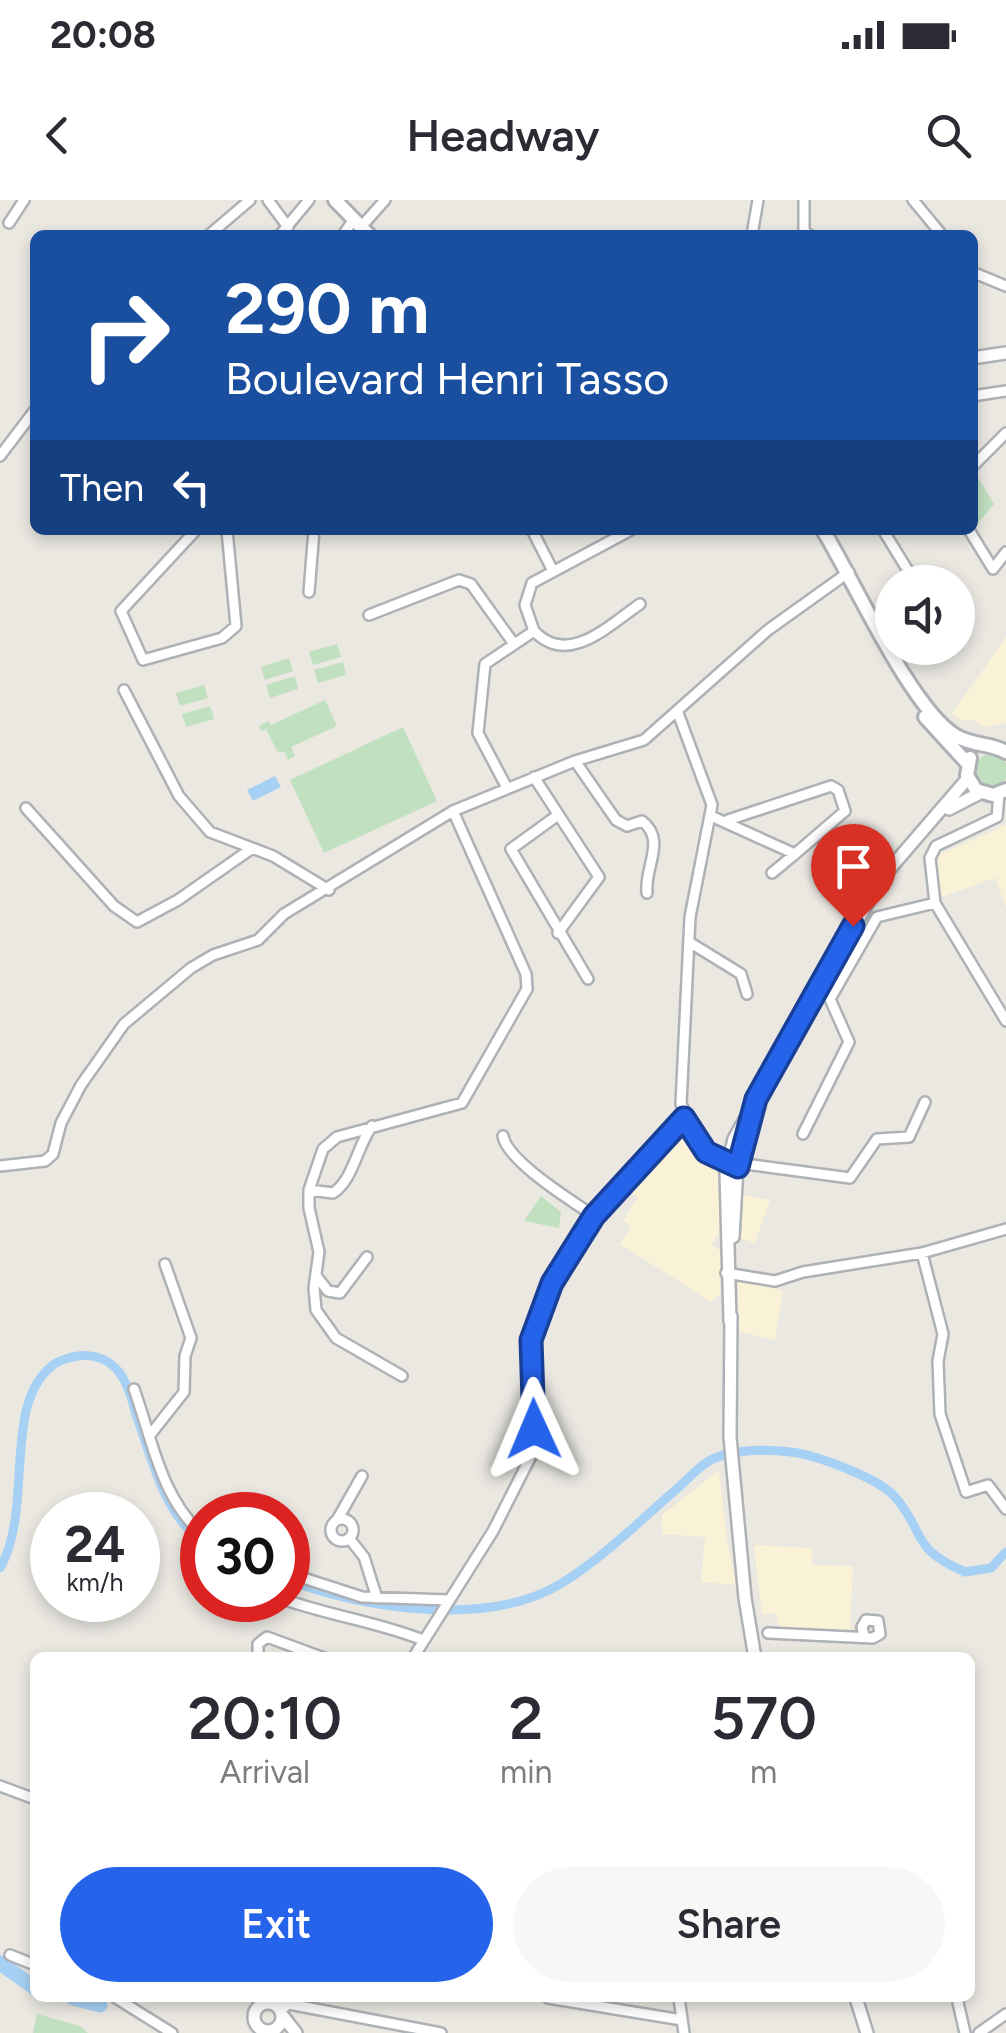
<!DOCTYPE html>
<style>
:root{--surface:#fff;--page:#f7f7f7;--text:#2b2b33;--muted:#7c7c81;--accent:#2563eb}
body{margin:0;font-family:Figtree,sans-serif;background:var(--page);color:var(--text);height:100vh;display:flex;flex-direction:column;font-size:38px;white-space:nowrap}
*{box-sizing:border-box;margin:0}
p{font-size:32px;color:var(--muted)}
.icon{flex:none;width:55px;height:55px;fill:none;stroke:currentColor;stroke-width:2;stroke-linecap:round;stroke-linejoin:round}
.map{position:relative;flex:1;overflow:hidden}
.sheet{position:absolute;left:30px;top:1452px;width:945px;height:350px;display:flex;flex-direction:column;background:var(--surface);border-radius:15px;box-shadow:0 5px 15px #0003}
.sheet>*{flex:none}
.guide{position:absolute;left:30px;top:30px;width:948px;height:305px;border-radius:15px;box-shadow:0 5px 15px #0003;background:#1a4fa0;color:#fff;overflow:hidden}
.buttons{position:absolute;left:875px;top:365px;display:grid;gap:20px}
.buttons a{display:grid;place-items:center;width:100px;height:100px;border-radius:50%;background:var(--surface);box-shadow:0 5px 15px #0003;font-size:50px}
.speed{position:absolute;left:30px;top:1292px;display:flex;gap:20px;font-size:50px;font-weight:700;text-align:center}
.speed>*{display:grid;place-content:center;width:130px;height:130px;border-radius:50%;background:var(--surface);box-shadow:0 5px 15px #0003;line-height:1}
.speed small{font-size:25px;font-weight:400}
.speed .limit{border:15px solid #d22;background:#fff;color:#111}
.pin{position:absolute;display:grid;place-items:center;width:85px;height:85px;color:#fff;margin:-102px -42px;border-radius:50% 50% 50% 0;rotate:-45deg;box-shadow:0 0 10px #0007}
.pin .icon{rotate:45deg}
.me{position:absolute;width:110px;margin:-55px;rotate:359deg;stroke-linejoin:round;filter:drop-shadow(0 0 8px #0008)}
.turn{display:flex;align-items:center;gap:35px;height:210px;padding:0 30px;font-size:45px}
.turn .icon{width:130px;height:130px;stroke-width:2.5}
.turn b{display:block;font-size:70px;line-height:85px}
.then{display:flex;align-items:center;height:95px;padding:0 30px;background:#0003;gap:20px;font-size:38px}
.eta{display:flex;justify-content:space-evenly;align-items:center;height:170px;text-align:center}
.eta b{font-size:60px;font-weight:600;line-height:70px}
.primary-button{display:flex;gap:20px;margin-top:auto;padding:20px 30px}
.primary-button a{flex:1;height:115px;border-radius:60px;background:var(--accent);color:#fff;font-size:40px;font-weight:600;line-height:115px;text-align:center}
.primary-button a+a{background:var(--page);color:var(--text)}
.status{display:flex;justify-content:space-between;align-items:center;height:70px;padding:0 50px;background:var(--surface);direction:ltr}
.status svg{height:28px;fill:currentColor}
header{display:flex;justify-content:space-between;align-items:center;height:130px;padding:0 30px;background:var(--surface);font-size:45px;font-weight:600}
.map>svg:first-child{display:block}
.commercial{fill:#f9f2d7}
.green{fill:#c0e0c0}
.water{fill:#a7d1f4}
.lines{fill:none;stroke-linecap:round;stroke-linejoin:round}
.canal{stroke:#a7d1f4;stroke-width:9}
.river{stroke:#a7d1f4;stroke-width:15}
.minor-casing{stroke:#aeb1b5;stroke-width:14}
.tertiary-casing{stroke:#aeb1b5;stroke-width:16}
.secondary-casing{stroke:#adb0b5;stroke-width:18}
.minor{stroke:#fff;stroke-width:9}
.tertiary{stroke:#fff;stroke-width:11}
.secondary{stroke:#fff;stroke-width:12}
.route-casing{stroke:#184099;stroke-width:25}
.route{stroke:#2563eb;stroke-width:18}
</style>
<div class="status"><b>20:08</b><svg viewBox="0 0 49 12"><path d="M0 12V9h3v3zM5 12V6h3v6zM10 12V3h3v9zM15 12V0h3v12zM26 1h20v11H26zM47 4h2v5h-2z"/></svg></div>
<header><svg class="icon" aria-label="back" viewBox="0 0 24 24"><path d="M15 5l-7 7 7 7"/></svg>Headway<svg class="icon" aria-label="search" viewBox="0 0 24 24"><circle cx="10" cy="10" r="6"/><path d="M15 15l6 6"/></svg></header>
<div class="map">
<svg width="1006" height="1833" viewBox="0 0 1006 1833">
<rect width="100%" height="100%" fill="#eae8e1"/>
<path class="commercial" d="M1006,437V523L984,527L974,520H961L952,514Z
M1006,625V707L995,678L941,697L936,656Z
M685,931L722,972L721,1030L712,1045L721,1051L720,1094L711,1102L620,1044L631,1026L623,1020L638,997L624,988Z
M743,995L770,1000L755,1043L739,1038Z
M738,1076L783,1092L775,1140L737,1131Z
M719,1270L727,1339L736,1385L701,1382L705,1337L662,1334V1315Z
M754,1345L813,1348L812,1365L853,1366L850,1432L780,1430L776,1413L762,1415Z"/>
<path class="green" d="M975,272L994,304L978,323L973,314Z
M337,444L341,457L313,465L309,452Z
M289,458L293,471L265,480L261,467Z
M343,462L346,475L318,483L314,470Z
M295,476L298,489L270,498L266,485Z
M204,485L208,498L180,506L176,493Z
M325,500L337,526L291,547L295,556L288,560L284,551L278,553L266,529L261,531L259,526L268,521L271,525Z
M210,506L214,519L186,527L182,514Z
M403,527L437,601L324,653L290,580Z
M974 571a17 17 0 1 1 34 0a17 17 0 1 1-34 0Z
M541,996L561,1012L559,1028L524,1021Z
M37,1814L80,1826L88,1833H33Z"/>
<path class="water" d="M275,576L281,587L253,601L247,590Z"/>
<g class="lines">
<path class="canal" d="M0,1368C35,1307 0,1200 56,1163C78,1152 103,1152 119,1172C128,1184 132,1200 136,1214C152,1259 163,1312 202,1342
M288,1380C363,1409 489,1428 562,1383C604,1357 642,1319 680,1286C690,1277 702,1263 715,1258C736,1249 769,1249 791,1252C816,1255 879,1278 895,1297C926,1332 909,1348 965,1372L991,1368L1006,1352"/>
<path class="river" d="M0,1763L35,1788
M73,1798L100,1805"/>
<defs>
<path id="minor" d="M268,0L288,27
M804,0V30L809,35
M913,0L942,35
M9,23L24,0
M360,28L385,0
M209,35L250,0
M280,35L309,0
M343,35L352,22
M752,35L758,0
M972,72L1006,86
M972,196L1006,191
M0,256L35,210
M972,267L1006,233
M196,330L121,411L143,460L222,438L236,426L227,330
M532,330L553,371
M883,330L915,382
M969,330L993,369L1006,352
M309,392L314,330
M958,414V413
M369,415L459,380L471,384L514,444
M534,431C568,467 608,426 640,404
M124,490L179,596L210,632L273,656L329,690
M678,513L712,605L690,717L681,904L702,948L730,965
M575,561L616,620L627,626L642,621C667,640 644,667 647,693
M534,577L599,677L558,733
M507,588L478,533L485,464L534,431L525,405L532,383L631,330
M999,594L997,617L936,646L930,658L935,703L1006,821
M26,608L114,706L137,722L178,700L251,649
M558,615L511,649L588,779
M711,616L795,654L845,611L838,590L831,586L728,620
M772,673L795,654
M689,742L741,774L747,794
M803,934L849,842L830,799L877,717L935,703
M503,936C507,961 572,1001 594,1016
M738,963L850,978L877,939L909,937L925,902
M0,966L45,961L53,954L61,923L81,885L124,824L191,768L213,755L258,740L284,714L453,611L575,561L644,540L768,430L849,372
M309,990L333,993C353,981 357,946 372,926
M922,1053L1006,1029
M726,1073L775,1081L803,1072L922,1053L943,1134L938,1161L940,1214L966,1292L988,1285L1006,1309
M317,1077L328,1091L340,1093L367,1057
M402,1176L336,1138L316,1110L314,1088L319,1052L309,1008V990L323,949L337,937L462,903L527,789L526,774L453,611
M134,1189C152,1239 161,1298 202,1334
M150,1235L184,1192L185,1156L191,1138L165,1064
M331 1330a11 11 0 1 1 22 0a11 11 0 1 1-22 0Z
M337,1320L362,1276
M349,1338L364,1357L377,1398
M288,1373L362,1397L448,1400
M286,1400C331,1416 378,1422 423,1440
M219,1401L224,1400
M768,1433L873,1438L880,1434L878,1421L866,1420L862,1427L864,1436
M258,1458V1444L267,1437L324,1458
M413,1458L493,1331L532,1254L536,1203L531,1140L553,1083L594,1016L684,919
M0,1586L35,1599
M10,1755L35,1765
M116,1798L172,1833
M548,1798L682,1820
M679,1798L684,1833
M957,1798L965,1833
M274,1804L282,1798
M280,1810L289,1804L441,1833
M979,1833L1006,1814"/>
<path id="tertiary" d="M972,158L1006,153
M949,609L980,593
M733,1037L737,967L749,923
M731,1116L730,1237L745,1398L755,1458
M730,1121L726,972L734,939L881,679L968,578
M856,1798L867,1833
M254 1817a14 14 0 1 1 28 0a14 14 0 1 1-28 0Z
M282,1815L296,1833"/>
<path id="secondary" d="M335,0L369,35
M823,330C853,379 911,509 956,536C973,546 991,543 1006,552
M925,517L968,564
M970,558L967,575L976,590L993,595L1006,590"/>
</defs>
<use href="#minor" class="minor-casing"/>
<use href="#tertiary" class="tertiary-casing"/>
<use href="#secondary" class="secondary-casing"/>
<use href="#minor" class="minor"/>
<use href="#tertiary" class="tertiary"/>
<use href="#secondary" class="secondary"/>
</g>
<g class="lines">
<defs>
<path id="route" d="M534,1229L531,1140L552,1083L594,1016L684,918L706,952L738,967L756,899L853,726"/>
</defs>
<use href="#route" class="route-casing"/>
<use href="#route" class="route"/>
</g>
</svg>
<div class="buttons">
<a><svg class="icon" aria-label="sound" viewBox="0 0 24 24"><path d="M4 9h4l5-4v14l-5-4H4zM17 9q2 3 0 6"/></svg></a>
</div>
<div class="speed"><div>24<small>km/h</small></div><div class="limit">30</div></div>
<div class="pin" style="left:853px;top:726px;background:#d93025"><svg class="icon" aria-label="arrive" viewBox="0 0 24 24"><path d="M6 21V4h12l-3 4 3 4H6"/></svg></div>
<svg class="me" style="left:534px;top:1229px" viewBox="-20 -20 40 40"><path d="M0-17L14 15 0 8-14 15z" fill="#2563eb" stroke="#fff" stroke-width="4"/></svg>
<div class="guide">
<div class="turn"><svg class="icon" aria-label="right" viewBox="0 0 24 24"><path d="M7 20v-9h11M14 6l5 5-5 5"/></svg><div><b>290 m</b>Boulevard Henri Tasso</div></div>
<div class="then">Then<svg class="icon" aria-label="left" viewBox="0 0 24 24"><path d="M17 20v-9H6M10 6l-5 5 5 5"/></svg></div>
</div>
<section class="sheet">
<div class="eta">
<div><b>20:10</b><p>Arrival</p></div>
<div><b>2</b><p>min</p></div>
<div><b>570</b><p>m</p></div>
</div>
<div class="primary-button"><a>Exit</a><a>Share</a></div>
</section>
</div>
